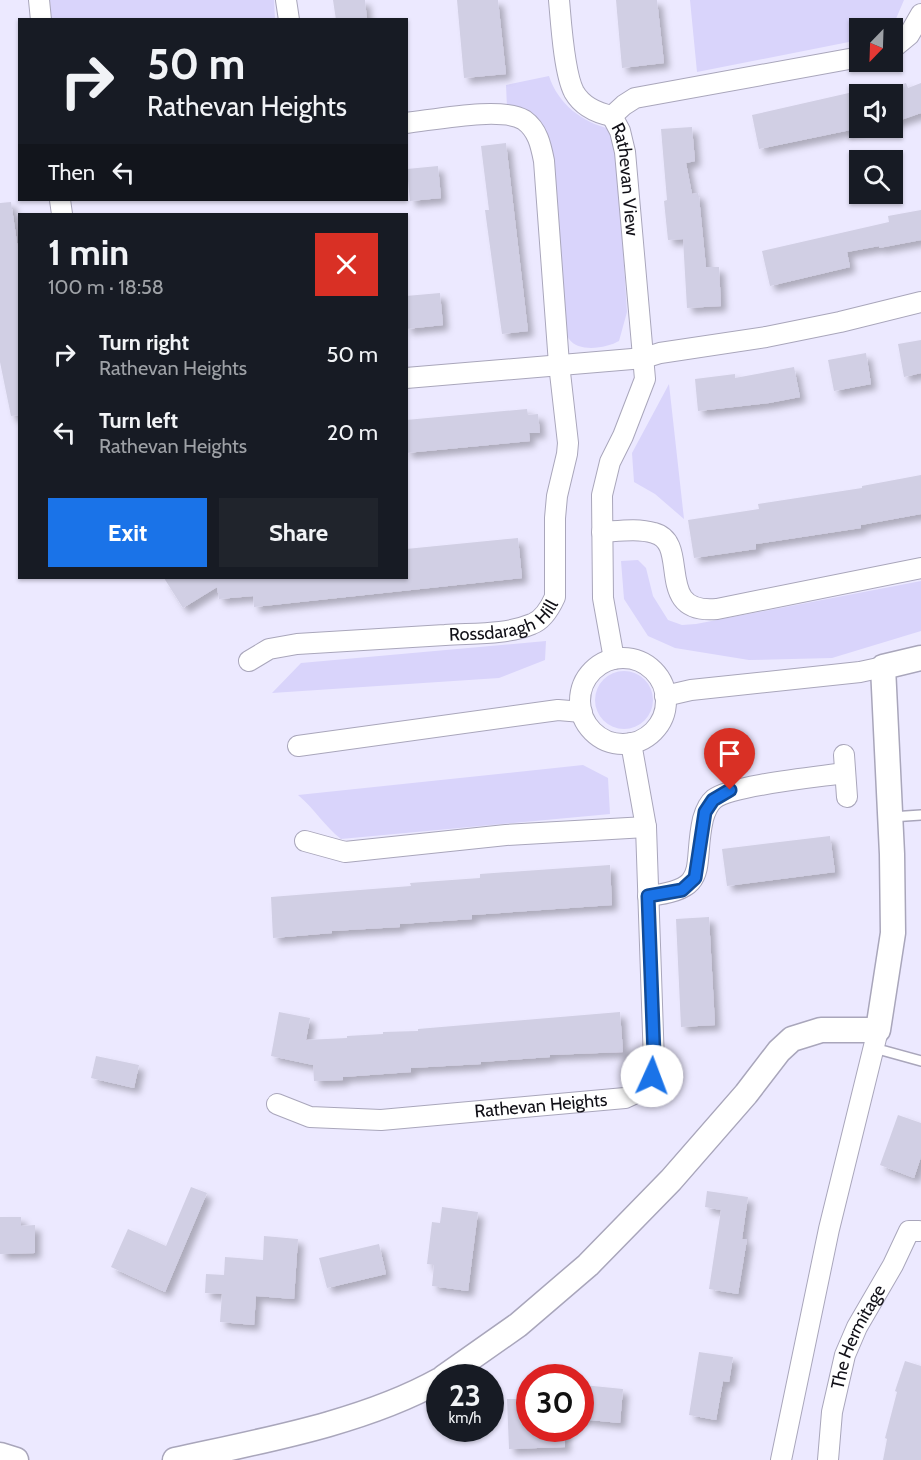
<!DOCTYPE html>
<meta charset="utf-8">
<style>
:root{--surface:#171b24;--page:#20242c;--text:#f1f3f6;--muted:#9ea1a6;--accent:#1a73e8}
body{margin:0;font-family:Cabin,sans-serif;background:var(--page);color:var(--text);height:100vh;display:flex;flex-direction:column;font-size:22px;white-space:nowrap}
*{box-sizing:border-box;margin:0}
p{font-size:20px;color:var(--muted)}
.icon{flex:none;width:33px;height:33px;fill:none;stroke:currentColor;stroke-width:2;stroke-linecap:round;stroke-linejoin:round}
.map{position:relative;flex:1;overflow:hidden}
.drawer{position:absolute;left:18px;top:213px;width:390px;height:366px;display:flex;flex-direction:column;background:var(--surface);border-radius:0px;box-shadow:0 2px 4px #0004}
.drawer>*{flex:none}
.banner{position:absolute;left:18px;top:18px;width:390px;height:183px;border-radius:0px;box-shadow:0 2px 4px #0004;background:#171b24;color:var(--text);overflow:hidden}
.needle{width:39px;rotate:203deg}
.tools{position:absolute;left:849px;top:18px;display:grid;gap:12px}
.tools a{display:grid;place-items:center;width:54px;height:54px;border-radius:0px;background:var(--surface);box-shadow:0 2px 4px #0004;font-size:30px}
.speed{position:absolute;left:426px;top:1364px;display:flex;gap:12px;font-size:30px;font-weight:700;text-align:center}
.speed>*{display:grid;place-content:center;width:78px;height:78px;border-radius:50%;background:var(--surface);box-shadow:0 2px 4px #0004;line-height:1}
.speed small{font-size:15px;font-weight:400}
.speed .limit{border:9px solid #d22;background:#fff;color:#111}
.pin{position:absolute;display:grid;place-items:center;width:51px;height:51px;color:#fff;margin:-62px -26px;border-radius:50% 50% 50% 0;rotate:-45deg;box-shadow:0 0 6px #0007}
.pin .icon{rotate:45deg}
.me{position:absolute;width:66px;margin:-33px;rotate:2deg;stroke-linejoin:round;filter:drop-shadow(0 0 4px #0008)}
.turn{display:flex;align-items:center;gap:21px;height:126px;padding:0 30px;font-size:27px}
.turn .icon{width:78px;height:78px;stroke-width:2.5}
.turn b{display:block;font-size:42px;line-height:51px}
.then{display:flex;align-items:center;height:57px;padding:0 30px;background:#0003;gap:12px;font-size:22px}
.round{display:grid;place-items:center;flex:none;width:63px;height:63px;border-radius:0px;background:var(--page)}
.head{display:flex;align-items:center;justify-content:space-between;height:102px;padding:0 30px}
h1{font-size:36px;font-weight:800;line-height:45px}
.primary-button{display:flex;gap:12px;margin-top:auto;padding:12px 30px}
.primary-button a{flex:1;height:69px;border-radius:0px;background:var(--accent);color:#fff;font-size:24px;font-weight:800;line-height:69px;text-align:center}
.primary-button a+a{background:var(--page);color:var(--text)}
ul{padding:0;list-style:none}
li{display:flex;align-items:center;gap:18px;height:78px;padding:0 30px}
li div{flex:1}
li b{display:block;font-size:22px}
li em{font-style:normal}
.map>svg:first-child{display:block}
.green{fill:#d9d4fb}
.building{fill:#d1cfe4;filter:url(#shadow)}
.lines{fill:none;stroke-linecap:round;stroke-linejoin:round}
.service-casing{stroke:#a9a6bb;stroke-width:12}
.minor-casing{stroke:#a9a6bb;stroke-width:22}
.tertiary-casing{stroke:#a9a6bb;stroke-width:27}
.service{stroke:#fff;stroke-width:9}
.minor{stroke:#fff;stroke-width:20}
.tertiary{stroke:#fff;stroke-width:24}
.route-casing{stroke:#114b97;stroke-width:15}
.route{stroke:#1a73e8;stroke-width:10}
.labels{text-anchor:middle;stroke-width:4.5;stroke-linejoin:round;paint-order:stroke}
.street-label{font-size:18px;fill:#111017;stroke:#ece9ff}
</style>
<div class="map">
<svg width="921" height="1460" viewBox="0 0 921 1460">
<defs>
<filter id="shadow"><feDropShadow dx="5.5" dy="5.5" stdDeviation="3" flood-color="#0004"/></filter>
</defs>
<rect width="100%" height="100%" fill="#ece9ff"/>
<path class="green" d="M50,0H274L275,19H51Z
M690,0H904L892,28H860L859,40L697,72Z
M549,76C558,104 582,122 610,129L617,152L627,312L619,341C607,348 579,353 569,339C565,333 563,322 561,315L549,147L507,107L506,85Z
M669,384L684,519L655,494L634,482L632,453Z
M638,560L646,568L653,596L668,620L682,625L696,624L921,581V631L832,658L749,660L675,648L648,636L624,599L621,561Z
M546,641L545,660L499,678L272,693L301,663Z
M595 700a29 29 0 1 1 58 0a29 29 0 1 1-58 0Z
M583,765L608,778L610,814L341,839C324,826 315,809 298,795Z"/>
<path class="building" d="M333,0H365L367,20H336Z
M457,0H498L506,74L464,78Z
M616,0H657L664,63L622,68Z
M906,83L908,88L921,83V113L892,123V94H871Z
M862,90L863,94H860V128L759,149L752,115Z
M692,127L695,161L686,163L692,194L698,193L699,197L706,267H719L721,306L687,308L683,239L668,240L664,201L667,200L661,129Z
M506,143L528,331L502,334L485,210H489L481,146Z
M438,166L441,198L410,201L407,169Z
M11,202L20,263V415L11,416L0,362V203Z
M921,210V240L879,248V246L847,252L850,267L770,286L762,251L889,222L888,216Z
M440,293L443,325L406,329V296Z
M921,340V373L904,377L898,344Z
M866,353L871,384L834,391L828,360Z
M794,367L800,397L769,403L698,411L695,379L735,374V378Z
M527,409L528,415L538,414L540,433H529L530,441L406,453V420Z
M921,475V514L861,525V528L756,544V549L694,558L688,520L759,509L758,504L862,488V486Z
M518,538L522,578L254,607L253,596L219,599L217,587L183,608L164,578H406V549Z
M830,836L835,872L727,886L722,849Z
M610,865L612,905L472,915V919L400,924V927L332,931V933L273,938L271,897L411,886L410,883L480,878V874Z
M709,917L715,1025L681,1027L676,919Z
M279,1012L310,1018L306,1040L347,1038V1036L383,1034V1032L418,1031V1029L620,1012L623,1052L550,1055V1057L481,1062V1064L411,1068V1072L343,1077V1080L314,1081L313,1065L271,1056Z
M96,1056L139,1065L134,1088L91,1078Z
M898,1115L921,1123V1157L914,1178L880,1165Z
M191,1187L207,1193L165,1292L111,1267L128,1229L166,1246Z
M707,1191L748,1197L742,1239H747L738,1294L709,1289L721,1210L705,1207Z
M442,1207L478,1212L468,1291L432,1286L434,1265L427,1264L432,1222L440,1223Z
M0,1217H21V1226L35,1225V1253L0,1254Z
M264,1236L298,1239L294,1299L256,1296L254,1325L220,1322L222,1294L205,1293L206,1274L224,1275L225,1257L263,1260Z
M379,1244L386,1274L327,1288L319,1258Z
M699,1352L733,1357L729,1382L723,1381L716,1420L689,1415Z
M905,1361L921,1366V1460H883L887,1439L885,1438L897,1392L895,1391Z
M583,1385L623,1389L620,1423L580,1419Z
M507,1399H530V1428H565V1447L509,1449Z"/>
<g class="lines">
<defs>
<path id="service" d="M891,817L921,815
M874,1048L921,1061"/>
<g id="minor">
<path d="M39,0L41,20"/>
<path d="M286,0L289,20"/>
<path d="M559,0C561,22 564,73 574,92C582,106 597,113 612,116"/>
<path d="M892,49L909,35L921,14"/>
<path id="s1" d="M612,116L620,131L625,152L645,379L623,436L610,462L602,495L603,598L614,659"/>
<path d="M612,116L624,105L635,98L860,57"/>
<path d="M60,200L62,214"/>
<path d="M406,378L644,358L660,353L766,337L840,322L921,302"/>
<path d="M602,532C619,531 638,528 654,533C692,543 652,615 717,609L921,568"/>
<circle cx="623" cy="701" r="43"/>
<path id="s2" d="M249,661L269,649L297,644C347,641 396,638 445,635C473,633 506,635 532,624C543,620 550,608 555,597V518L557,496L567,454L568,443L559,364L544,161C541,146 538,130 524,120C501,106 434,120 406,123"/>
<path d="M665,696L691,690L860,672L883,667"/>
<path d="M298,746L558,710L582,712"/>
<path d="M844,755L847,797"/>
<path d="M305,841L345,852L506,835L646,827"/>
<path d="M648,896C712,889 692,868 703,819C705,812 708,804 714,799C732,785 818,777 845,773"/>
<path id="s3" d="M277,1104L310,1117L381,1120L625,1098C644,1090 652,1086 654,1063L646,827L631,743"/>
<path d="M781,1460L829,1229L878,1030"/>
<path id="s4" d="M828,1460L832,1412L845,1355L857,1327L893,1265L909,1231H919"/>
</g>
<path id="tertiary" d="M444,1377L518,1325L588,1265L671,1180L746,1094L779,1051L792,1039L821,1030H878L893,933L892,854L883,667L921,658
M0,1455L16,1460
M175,1460C261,1441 363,1423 440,1380"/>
</defs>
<use href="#service" class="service-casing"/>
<use href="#minor" class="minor-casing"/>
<use href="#tertiary" class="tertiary-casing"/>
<use href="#service" class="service"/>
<use href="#minor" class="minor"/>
<use href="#tertiary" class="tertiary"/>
</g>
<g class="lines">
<defs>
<path id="route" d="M652,1076L654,1055L648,896L682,890L695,878L705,812L713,800L730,790"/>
</defs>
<use href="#route" class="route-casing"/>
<use href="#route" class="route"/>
</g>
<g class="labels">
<g class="street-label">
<text dy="6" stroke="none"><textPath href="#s1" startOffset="66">Rathevan View</textPath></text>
<text dy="6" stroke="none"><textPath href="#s2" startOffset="262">Rossdaragh Hill</textPath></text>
<text dy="6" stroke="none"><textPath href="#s3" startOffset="267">Rathevan Heights</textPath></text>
<text dy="6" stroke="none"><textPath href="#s4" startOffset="128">The Hermitage</textPath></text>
</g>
</g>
</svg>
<div class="tools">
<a><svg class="needle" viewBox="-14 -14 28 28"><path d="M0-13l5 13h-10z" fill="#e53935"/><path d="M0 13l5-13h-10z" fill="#9ea1a6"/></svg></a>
<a><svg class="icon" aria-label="sound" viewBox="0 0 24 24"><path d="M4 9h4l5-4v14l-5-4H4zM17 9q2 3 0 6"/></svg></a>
<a><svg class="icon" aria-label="search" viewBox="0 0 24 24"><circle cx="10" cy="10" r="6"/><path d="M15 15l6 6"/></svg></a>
</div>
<div class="speed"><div>23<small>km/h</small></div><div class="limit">30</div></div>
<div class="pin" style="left:730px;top:790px;background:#d93025"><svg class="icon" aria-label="arrive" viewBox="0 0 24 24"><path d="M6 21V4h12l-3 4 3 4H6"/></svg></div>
<svg class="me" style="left:652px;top:1076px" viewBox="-20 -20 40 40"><circle r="19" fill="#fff"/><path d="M0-13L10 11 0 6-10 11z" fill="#1a73e8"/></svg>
<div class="banner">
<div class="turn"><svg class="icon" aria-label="right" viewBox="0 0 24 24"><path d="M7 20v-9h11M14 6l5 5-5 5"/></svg><div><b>50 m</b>Rathevan Heights</div></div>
<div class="then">Then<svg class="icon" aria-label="left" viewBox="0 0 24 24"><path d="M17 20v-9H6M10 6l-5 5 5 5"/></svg></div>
</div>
<section class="drawer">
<div class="head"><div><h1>1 min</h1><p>100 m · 18:58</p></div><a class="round" style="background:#d93025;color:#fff"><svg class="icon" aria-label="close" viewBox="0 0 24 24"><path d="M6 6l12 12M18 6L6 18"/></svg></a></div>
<ul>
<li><svg class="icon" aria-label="right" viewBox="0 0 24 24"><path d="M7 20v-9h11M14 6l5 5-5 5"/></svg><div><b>Turn right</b><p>Rathevan Heights</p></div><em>50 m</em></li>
<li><svg class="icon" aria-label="left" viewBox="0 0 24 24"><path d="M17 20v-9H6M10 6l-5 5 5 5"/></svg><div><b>Turn left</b><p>Rathevan Heights</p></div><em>20 m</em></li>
</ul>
<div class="primary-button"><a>Exit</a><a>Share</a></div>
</section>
</div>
